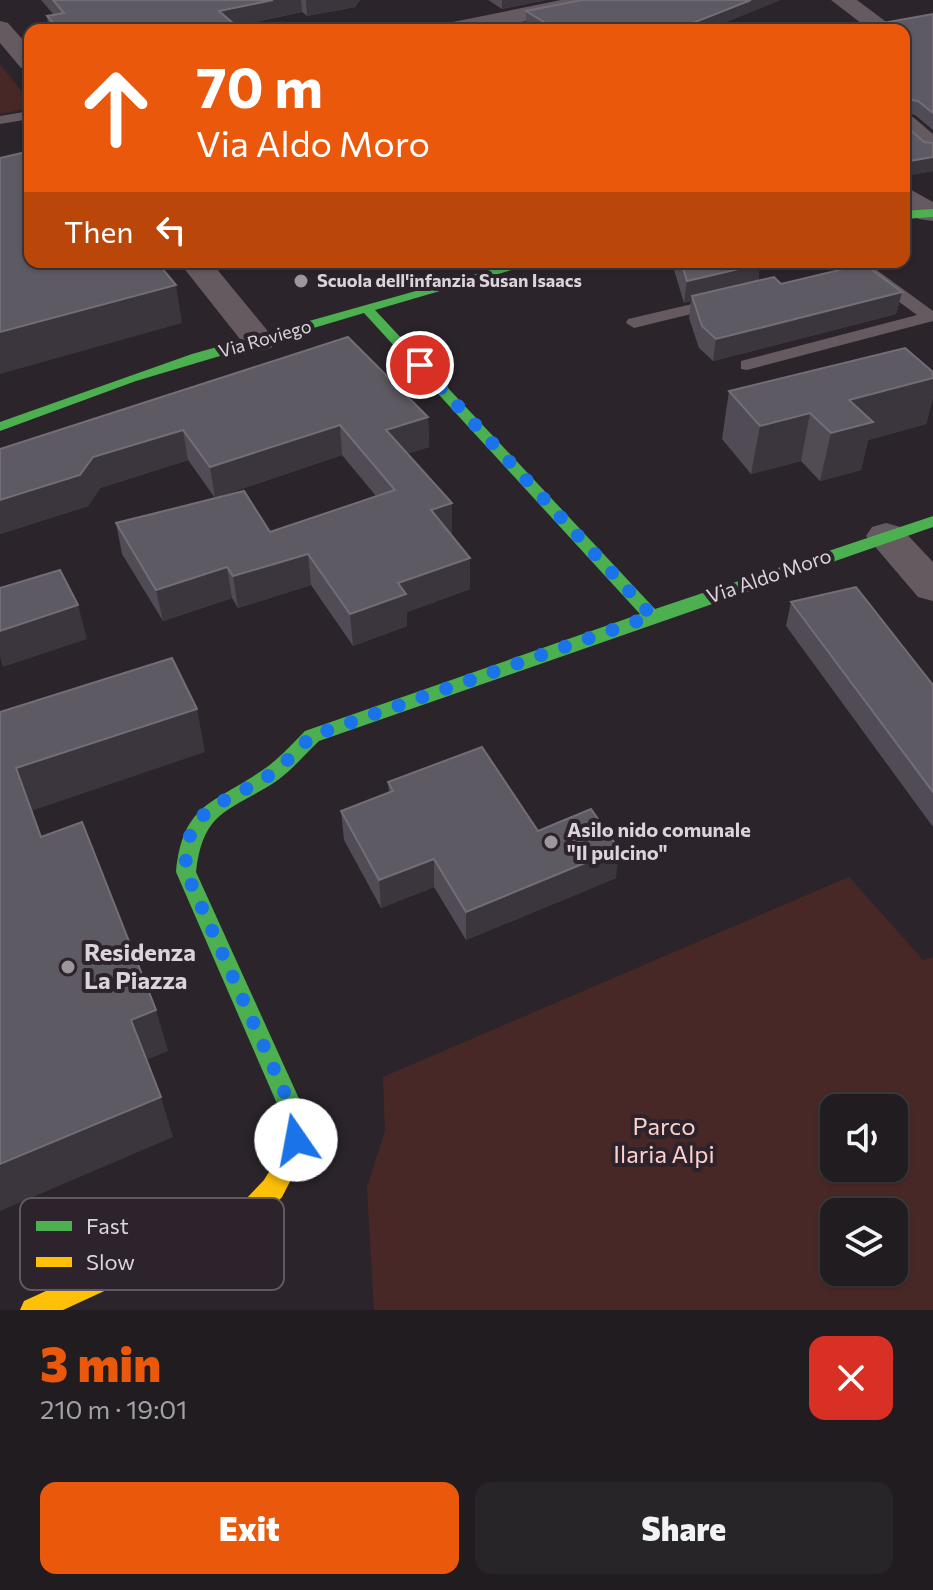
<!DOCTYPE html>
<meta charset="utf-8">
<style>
:root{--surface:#201c20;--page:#282529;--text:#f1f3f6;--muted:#a2a1a5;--line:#3d3a3e;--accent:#ea580c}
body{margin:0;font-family:Commissioner,sans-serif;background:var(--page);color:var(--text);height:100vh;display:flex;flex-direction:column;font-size:30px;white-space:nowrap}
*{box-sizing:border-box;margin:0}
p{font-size:26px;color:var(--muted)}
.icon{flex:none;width:44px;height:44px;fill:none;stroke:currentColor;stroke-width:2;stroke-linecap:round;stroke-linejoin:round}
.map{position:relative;height:1310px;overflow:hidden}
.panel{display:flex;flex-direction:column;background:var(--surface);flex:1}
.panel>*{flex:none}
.top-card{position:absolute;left:24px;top:24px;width:886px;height:244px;border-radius:16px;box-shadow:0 2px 6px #0004,0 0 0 2px var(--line);background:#ea580c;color:#fff;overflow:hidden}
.fabs{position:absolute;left:820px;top:1094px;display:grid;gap:16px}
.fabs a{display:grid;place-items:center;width:88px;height:88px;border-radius:16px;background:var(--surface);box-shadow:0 2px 6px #0004,0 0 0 2px var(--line);font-size:40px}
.pin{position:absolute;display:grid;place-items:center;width:68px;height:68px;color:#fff;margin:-34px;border:4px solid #fff;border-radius:50%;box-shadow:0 2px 8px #0007}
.me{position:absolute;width:88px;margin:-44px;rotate:348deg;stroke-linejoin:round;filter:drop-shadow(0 0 6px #0008)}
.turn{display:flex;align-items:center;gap:28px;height:168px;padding:0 40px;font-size:36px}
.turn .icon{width:104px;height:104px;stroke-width:2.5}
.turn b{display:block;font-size:56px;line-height:68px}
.then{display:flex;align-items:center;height:76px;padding:0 40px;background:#0003;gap:16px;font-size:30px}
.round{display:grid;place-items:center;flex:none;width:84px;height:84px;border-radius:16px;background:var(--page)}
.head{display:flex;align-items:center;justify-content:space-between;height:136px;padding:0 40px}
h1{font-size:48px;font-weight:800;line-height:60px;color:var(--accent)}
.primary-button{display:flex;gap:16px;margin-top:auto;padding:16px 40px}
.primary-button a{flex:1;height:92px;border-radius:16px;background:var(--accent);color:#fff;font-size:32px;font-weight:800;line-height:92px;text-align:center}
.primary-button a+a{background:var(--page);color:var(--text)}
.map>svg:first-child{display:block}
.green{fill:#482826;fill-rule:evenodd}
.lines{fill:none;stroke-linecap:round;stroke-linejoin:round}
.lane{fill:#655a5f;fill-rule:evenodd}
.street{fill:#655a5f;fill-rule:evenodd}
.fast{fill:#4caf50;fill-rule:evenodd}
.slow{fill:#ffc107;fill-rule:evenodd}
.wall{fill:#504b54}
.shaded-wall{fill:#3b363e}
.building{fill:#5e5a63;stroke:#726d76;stroke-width:2}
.route{stroke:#1a73e8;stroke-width:14;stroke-dasharray:0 25.2}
.poi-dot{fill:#9d979d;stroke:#2d232d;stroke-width:3}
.labels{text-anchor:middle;stroke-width:8;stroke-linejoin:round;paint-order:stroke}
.far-poi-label{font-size:18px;font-weight:bold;fill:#dbd4db;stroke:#2d232d;text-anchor:start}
.far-street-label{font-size:18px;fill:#dbd4db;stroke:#2d232d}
.street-label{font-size:20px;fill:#dbd4db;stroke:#2d232d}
.poi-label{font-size:20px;font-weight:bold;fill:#dbd4db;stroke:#2d232d;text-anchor:start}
.near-poi-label{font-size:24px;font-weight:bold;fill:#dbd4db;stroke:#2d232d;text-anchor:start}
.near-park-label{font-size:24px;fill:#fed2cb;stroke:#2d232d}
.key{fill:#2d232d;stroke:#615861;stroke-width:2}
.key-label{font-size:22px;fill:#dbd4db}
</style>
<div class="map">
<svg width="933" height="1310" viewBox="0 0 933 1310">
<rect width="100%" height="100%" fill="#2b252b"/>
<path class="green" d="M0,64L30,102V108L0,114Z
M849,877L923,960L933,957V1310H374L367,1187L385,1131L383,1077ZM894,1108V1168H834V1108ZM894,1212V1272H834V1212Z"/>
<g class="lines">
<path class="lane" d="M30,111V119L0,124V116Z
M830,262L874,268L933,311V321L747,370L741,369V361L917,315L864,276L846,274Z
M718,298L726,303L724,306L634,328L626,323L628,319Z"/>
<path class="street" d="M561,0H605L594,7L482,30H436L448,23Z
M831,0H857L897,30H870Z
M0,21L8,23L30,48V70L21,68L0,43Z
M904,115L913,117L933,134V156L923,154L904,137Z
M904,186L933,202V221L919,219L904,209Z
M179,262H211L276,341L271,348L259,351L247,348Z
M886,523L900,527L933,562V601L918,597L866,536L872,527Z"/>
<path class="fast" d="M933,209V217L904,219V211Z
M519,262H539L375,310L655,609L933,516V527L319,741C305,754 293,769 278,780C232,811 203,808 196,872L306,1114L303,1122L294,1125L285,1122L176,872C183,802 214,804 264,769C279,759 292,744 305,731L640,614L364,313L136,381L0,431V422L192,354Z"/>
<path class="slow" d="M294,1103L303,1106L306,1128L298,1166L282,1197L263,1218L63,1310H20L24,1301L245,1200L264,1180L275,1162L285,1106Z"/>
</g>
<path class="wall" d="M41,0H360L355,7L307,16L302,12L236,26L241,30H49L47,16L54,15Z
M488,0H546L502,9Z
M526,11L707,30H535L526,24Z
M933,14V130L915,115L905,113V125L924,142L933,143V171L904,176V30Z
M675,262H759L760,264L758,281L781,284L902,292L896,314L713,361L699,348L689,318L691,301L684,303L674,270Z
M348,337L428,417L429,447L407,454L452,503V534H451L470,558V589L407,612V626L353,646L311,585L238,608L232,598L163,621L122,554L116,523L270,532L376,496L342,455L215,498L188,460L100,488L88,506L0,534Z
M933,372V397L926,424L868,440L861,470L820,481L801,461L751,474L722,439L729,391Z
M791,602L933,685V827L786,626Z
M388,782L538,831L616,878L466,940L434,887L381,908L344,840L341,811L389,793Z"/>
<path class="shaded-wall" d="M273,0H301L302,12L221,29L219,11Z
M306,0H360L355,7L307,16Z
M502,0H546L502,9Z
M751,0H781L707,30H675Z
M933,157V171L904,176V162Z
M760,264L757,285L692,296L691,301L684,303L687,281Z
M176,285L182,323L0,374V332Z
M902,292L896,314L713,361L716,339Z
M933,378V397L926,424L868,440L861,470L820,481L831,433L849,400Z
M810,413L801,461L751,474L760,426Z
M428,417L429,447L387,460L386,430Z
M340,425L342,455L215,498L210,467Z
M183,430L188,460L100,488L88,506L0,534V500L93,457Z
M452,503V534L432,541L431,510Z
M308,554L311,585L238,608L233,576Z
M470,558V589L407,612V626L353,646L350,614L398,583Z
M227,567L232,598L163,621L156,590Z
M78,605L87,639L3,667L0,657V631Z
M197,709L205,752L31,811L16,768Z
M619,849L616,878L466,940V912Z
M434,859V887L381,908L379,880Z
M156,1010L168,1051L144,1061L131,1020Z
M161,1097L173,1137L0,1211V1164Z"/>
<path class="building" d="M53,0H273L219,11L241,30H59L47,16L64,13Z
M582,0H751L675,30H557L526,11Z
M933,14V113L918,101L905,99V125L924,142L933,143V157L904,162V30H844Z
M30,151V262H157L176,285L0,332V158Z
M681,262H759L760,264L687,281Z
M864,264L902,292L716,339L702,326L692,296L774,277L781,284Z
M348,337L428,417L386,430L452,503L431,510L470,558L398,583L406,594L350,614L308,554L233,576L227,567L156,590L116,523L244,491L270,532L395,490L340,425L210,467L183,430L93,457L80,475L0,500V449Z
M905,348L933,372V378L849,400L873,422L831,433L810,413L760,426L729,391Z
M60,570L78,605L0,631V588Z
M856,587L933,685V792L791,602Z
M172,658L197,709L16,768L41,837L82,822L156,1010L131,1020L161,1097L0,1164V712Z
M482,747L538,831L591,809L619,849L466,912L434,859L379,880L341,811L393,791L388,782Z"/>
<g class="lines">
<path class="route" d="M296,1140L294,1114L186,872C182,804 227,805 271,774C286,763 299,748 312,736L652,616L420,365"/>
</g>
<g class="poi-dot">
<circle cx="301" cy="281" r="8"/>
<circle cx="551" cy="842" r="8"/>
<circle cx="68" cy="967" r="8"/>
</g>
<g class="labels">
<g class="far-poi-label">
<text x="317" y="287">Scuola dell'infanzia Susan Isaacs</text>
</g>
<g class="far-street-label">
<text transform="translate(265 339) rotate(-16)" y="6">Via Roviego</text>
</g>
<g class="street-label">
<text transform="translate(769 576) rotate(-19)" y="7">Via Aldo Moro</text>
</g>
<g class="poi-label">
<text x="567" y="837">Asilo nido comunale<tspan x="567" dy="23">"Il pulcino"</tspan></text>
</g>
<g class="near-poi-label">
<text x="84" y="961">Residenza<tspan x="84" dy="28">La Piazza</tspan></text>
</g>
<g class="near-park-label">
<text x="664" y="1135">Parco<tspan x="664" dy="28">Ilaria Alpi</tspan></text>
</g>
</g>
<rect x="20" y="1198" width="264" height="92" rx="12" class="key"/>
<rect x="36" y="1221" width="36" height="10" fill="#4caf50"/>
<rect x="36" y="1257" width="36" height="10" fill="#ffc107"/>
<g class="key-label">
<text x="86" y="1234">Fast</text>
<text x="86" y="1270">Slow</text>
</g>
</svg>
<div class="fabs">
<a><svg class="icon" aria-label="sound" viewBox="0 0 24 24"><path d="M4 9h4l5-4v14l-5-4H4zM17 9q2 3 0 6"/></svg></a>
<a><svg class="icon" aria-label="layers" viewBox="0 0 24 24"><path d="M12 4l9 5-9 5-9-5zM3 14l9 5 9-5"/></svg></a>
</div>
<div class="pin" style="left:420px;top:365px;background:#d93025"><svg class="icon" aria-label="arrive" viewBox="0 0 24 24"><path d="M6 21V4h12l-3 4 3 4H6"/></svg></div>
<svg class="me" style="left:296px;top:1140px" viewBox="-20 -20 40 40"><circle r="19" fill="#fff"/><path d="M0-13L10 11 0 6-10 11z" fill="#1a73e8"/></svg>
<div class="top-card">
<div class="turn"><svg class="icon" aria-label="ahead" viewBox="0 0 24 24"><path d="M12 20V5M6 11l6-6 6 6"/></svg><div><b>70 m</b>Via Aldo Moro</div></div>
<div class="then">Then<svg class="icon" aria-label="left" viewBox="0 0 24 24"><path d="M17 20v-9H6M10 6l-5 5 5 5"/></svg></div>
</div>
</div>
<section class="panel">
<div class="head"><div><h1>3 min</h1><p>210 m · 19:01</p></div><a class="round" style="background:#d93025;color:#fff"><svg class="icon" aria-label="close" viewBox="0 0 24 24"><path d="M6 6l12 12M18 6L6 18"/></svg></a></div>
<div class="primary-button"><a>Exit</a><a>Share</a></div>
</section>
